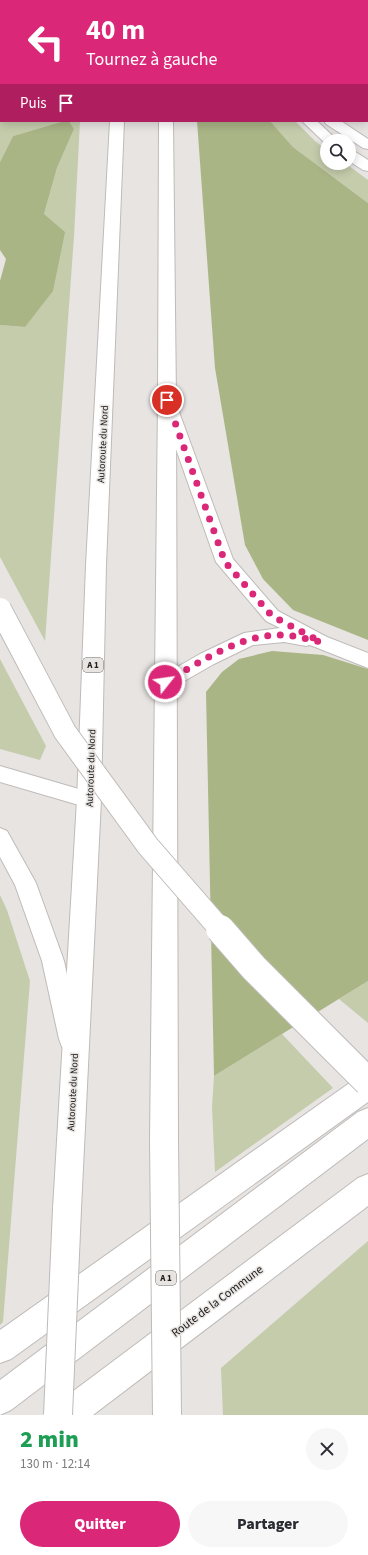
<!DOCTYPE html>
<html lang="fr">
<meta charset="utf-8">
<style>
:root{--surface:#fff;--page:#f7f7f7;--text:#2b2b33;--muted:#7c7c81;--accent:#db2777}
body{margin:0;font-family:"Source Sans 3",sans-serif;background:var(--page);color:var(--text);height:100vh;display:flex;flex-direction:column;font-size:15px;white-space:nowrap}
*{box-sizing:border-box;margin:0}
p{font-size:13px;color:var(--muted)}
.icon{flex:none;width:22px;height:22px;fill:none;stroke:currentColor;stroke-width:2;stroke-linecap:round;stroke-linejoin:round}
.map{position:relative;height:1415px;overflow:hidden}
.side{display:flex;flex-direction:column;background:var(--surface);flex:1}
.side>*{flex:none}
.banner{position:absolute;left:0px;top:0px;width:368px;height:122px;box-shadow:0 2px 10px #0003;background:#db2777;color:#fff;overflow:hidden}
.buttons{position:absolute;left:320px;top:134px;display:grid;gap:8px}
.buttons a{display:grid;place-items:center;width:36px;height:36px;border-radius:50%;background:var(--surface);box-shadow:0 2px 10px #0003;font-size:20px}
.pin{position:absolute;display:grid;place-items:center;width:34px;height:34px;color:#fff;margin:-17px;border:2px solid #fff;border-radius:50%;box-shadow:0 1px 4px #0007}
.me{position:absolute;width:44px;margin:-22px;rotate:60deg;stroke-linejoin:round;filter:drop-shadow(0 0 3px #0008)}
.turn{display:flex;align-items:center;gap:14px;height:84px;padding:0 20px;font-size:18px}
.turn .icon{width:52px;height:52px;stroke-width:2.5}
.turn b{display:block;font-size:28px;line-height:34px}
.then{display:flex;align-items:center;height:38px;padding:0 20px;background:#0003;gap:8px;font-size:15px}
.round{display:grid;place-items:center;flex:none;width:42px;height:42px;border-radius:21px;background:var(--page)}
.head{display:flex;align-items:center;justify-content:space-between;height:68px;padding:0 20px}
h1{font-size:24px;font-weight:800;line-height:30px;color:#1e9e55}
.action{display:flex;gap:8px;margin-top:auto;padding:8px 20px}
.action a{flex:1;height:46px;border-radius:24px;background:var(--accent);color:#fff;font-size:16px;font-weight:800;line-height:46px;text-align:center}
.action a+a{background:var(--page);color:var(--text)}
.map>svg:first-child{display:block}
.green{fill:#c5ccac}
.forest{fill:#aab586}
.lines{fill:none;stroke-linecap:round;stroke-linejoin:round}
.service-casing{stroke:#bebbb9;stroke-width:2}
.secondary-casing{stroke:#bebbb9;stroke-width:2}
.motorway-casing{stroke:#bebbb9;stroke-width:2}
.service{fill:#fff;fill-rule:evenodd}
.secondary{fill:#fff;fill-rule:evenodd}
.motorway{fill:#fff;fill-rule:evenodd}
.motorway-bridge-far1-casing{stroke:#bebbb9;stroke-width:24;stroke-linecap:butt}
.motorway-bridge-casing{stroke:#bebbb9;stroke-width:30;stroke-linecap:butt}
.motorway-bridge-far1{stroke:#fff;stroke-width:22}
.motorway-bridge{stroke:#fff;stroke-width:28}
.route{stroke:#db2777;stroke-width:7;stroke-dasharray:0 12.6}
.labels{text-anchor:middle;stroke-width:3;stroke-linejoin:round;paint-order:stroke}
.shield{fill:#e7e4e2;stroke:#5d5c5a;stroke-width:1}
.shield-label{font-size:9px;font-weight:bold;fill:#222120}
.street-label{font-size:10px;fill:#222120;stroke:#e7e4e2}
.near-street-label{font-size:12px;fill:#222120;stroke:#e7e4e2}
</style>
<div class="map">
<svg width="368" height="1415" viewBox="0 0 368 1415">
<rect width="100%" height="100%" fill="#e7e4e2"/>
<path class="green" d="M0,116L1,121H64L13,136L0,162Z
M69,121H80L74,236L45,641L0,557V325L25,327L44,214L57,168L74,129Z
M270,121H295L315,141L327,150V163H345L368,180V203L293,147Z
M0,659L46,746L40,760L0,749Z
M0,895L7,910L30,981L3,1322L0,1325Z
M368,981V1023L339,999Z
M282,1034L333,1088L215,1172L212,1107L214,1076Z
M368,1241V1415H223L221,1368Z"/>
<path class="forest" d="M270,0H368V112L367,1Z
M64,121H69L74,129L57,168L44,214L65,232L53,291L25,327L0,325V281L6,259L0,250V162L13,136Z
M197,121H270L293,147L368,203V640L293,610L263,579L245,545L215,368Z
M272,651L323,655L368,669V981L214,1076L206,692L222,672L239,659Z"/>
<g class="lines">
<defs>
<path id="service" d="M167,396L172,398L175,401L233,559L278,611L327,637L368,653V668L310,645L306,646L284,642L253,645L214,664L172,688L165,690L158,688L156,683L158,678L200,654L244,633L280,628L266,621L216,562L159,401L162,398Z
M0,766L89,792L96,794L99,800L96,806L89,808L0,782Z
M0,828L7,831L36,883L64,961L81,1039L78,1047L70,1050L62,1047L59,1039L42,961L15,885L0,857Z"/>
<path id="secondary" d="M45,0H62L45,1Z
M75,0H92L75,1Z
M0,12H1V20H0Z
M368,1073V1102L11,1359L0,1363V1330L358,1077Z
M368,1108V1139L11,1410L0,1415V1380L358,1112Z
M368,1174V1206L93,1415H51L56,1404L358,1178Z"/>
<path id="motorway" d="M116,0H128V1H116Z
M160,0H172V1H160Z
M213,0H226V1H213Z
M110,121H124L106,565L101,800L81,1209L77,1219L67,1223L57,1219L53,1209L77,800L86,565Z
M159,121H173L176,400L178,1141L174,1151L164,1155L154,1151L150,1141L158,400Z
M302,121H317L338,141H327L326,144Z
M324,121H341L368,139V149L363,148L326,124Z
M349,150L354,151L368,160V171L363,170L349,161Z"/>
</defs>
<use href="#service" class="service-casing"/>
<use href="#secondary" class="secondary-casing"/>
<use href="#motorway" class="motorway-casing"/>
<use href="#service" class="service"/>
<use href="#secondary" class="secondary"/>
<use href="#motorway" class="motorway"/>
<defs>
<path id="motorway-bridge-far1" d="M0,609L65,732L148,846L221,930"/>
<path id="motorway-bridge" d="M220,929L254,968L368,1082
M164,1141L167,1415
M58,1415L67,1209"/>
</defs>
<use href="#motorway-bridge-far1" class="motorway-bridge-far1-casing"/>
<use href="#motorway-bridge" class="motorway-bridge-casing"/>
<use href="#motorway-bridge-far1" class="motorway-bridge-far1"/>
<use href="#motorway-bridge" class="motorway-bridge"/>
</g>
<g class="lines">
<path class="route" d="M165,682C201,662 241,633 285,635C297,636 310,640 321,642L272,616L225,562L167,400"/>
</g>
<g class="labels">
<g class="shield">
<rect x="83" y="658" width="20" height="14" rx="3"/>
<rect x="156" y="1271" width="20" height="14" rx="3"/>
</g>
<g class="shield-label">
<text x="93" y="668">A 1</text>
<text x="166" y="1281">A 1</text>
</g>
<g class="street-label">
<text transform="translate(102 444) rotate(-87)" y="4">Autoroute du Nord</text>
<text transform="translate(90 768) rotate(-88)" y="4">Autoroute du Nord</text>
<text transform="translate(72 1092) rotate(-87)" y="4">Autoroute du Nord</text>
</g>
<g class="near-street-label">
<text transform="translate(217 1301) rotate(-37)" y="4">Route de la Commune</text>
</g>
</g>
</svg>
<div class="buttons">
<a><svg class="icon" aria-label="search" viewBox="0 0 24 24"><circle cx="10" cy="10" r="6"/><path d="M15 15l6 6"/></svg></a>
</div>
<div class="pin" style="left:167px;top:400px;background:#d93025"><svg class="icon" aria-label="arrive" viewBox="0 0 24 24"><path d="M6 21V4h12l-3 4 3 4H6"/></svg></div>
<svg class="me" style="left:165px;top:682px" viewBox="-20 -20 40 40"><circle r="17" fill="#db2777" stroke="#fff" stroke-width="3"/><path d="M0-11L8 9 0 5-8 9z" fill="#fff"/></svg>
<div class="banner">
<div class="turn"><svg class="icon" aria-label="left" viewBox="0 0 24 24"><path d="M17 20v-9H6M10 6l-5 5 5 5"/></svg><div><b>40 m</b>Tournez à gauche</div></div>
<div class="then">Puis<svg class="icon" aria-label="arrive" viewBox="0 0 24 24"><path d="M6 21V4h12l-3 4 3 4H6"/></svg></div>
</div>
</div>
<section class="side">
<div class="head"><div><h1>2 min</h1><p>130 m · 12:14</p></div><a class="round"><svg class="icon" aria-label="close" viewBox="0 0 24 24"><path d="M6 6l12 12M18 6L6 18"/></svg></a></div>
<div class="action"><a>Quitter</a><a>Partager</a></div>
</section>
